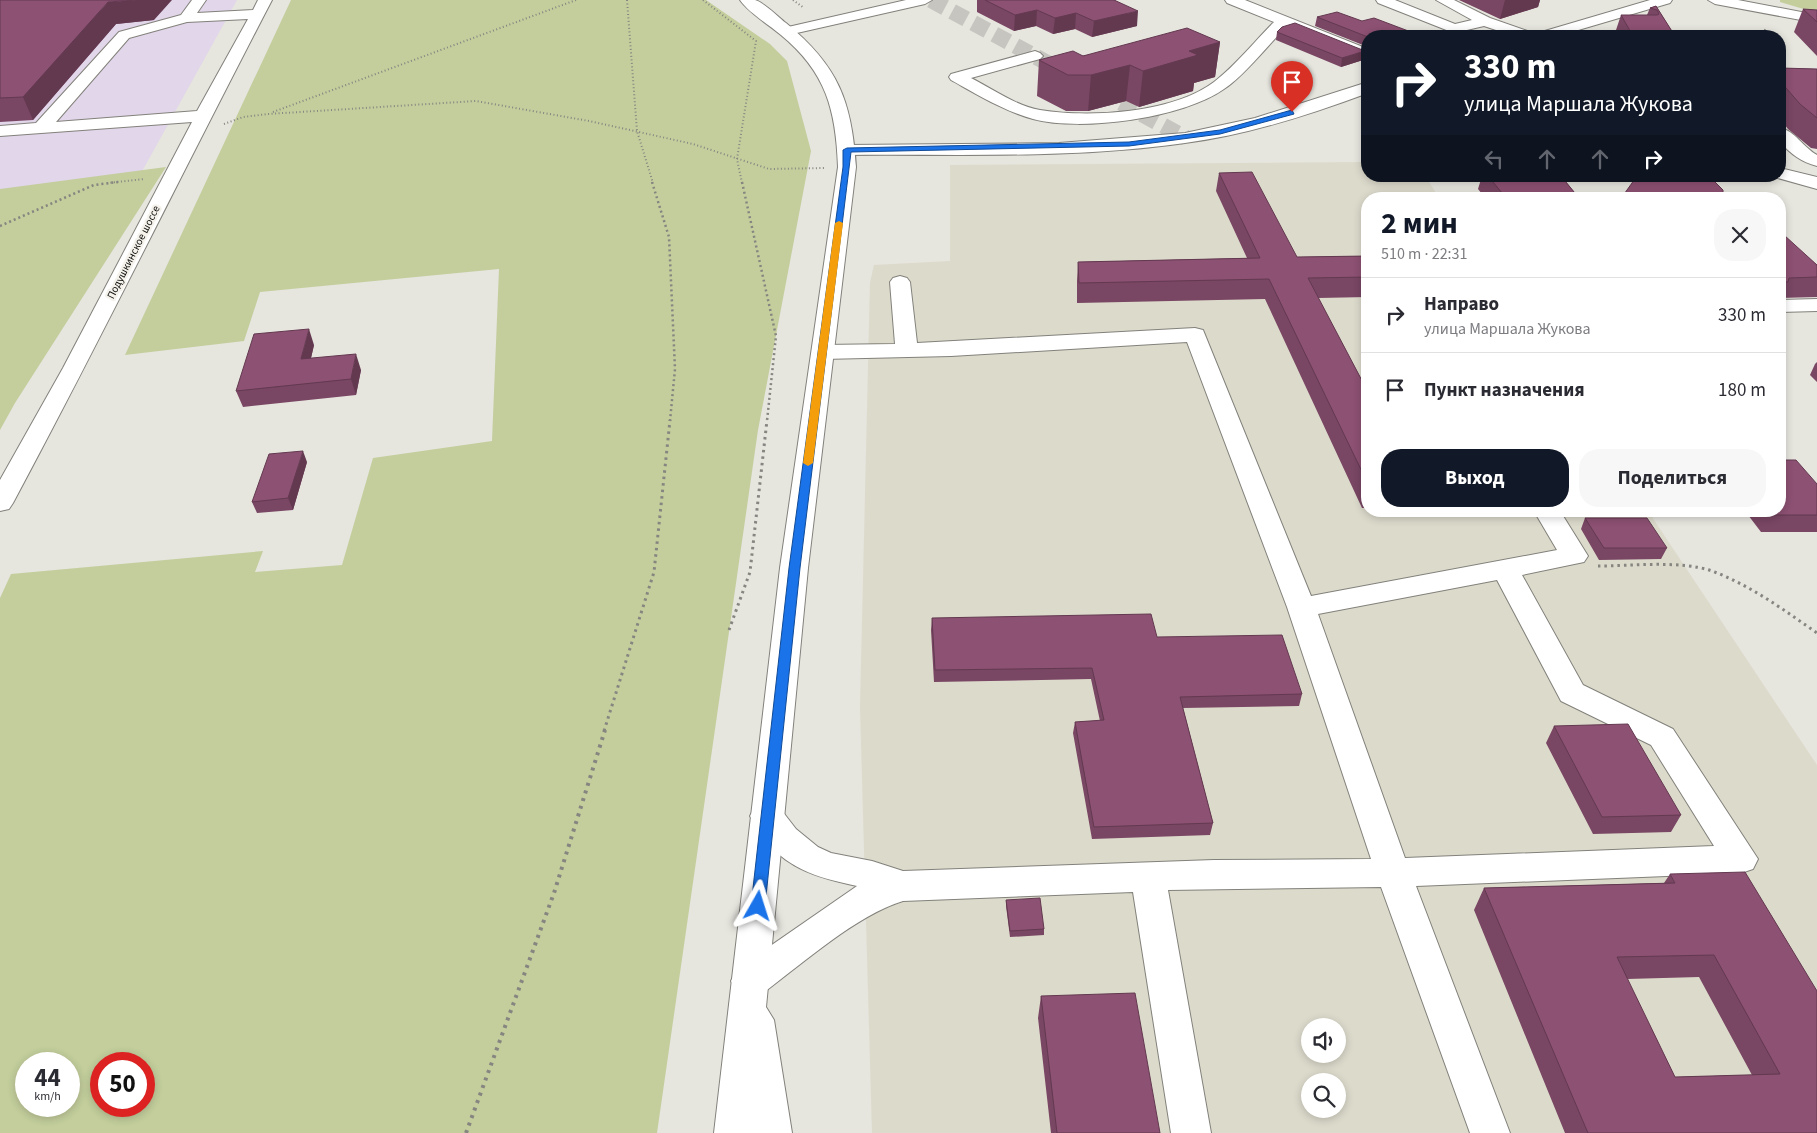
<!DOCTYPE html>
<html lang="ru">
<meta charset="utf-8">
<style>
:root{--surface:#fff;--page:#f7f7f7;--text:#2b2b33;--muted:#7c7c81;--line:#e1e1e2;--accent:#111827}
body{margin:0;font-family:"Source Sans 3",sans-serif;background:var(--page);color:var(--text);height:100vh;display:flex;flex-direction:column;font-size:19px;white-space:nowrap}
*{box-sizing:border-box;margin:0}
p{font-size:16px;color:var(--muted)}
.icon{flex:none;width:28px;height:28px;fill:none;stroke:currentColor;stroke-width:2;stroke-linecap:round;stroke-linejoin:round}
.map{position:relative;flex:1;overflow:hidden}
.panel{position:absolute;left:1361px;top:192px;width:425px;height:325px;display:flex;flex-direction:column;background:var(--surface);border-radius:20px;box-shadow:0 2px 8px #0003}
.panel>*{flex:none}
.guide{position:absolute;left:1361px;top:30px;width:425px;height:152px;border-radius:20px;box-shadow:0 2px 8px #0003;background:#111827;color:#fff;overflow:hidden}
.controls{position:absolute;left:1301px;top:1018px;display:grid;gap:10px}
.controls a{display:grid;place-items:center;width:45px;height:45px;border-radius:50%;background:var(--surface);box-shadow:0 2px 8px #0003;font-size:25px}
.speed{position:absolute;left:15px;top:1052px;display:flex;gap:10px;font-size:25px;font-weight:700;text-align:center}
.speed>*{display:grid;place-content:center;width:65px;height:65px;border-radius:50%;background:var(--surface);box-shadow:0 2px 8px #0003;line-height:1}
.speed small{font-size:12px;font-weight:400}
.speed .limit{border:8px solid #d22;background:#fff;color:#111}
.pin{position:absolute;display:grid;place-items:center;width:42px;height:42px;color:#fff;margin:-51px -21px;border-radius:50% 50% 50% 0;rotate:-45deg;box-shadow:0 0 5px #0007}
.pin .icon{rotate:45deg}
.me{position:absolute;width:55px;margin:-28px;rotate:6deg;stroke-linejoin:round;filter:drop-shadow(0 0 4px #0008)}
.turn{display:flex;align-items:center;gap:18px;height:105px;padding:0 20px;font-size:22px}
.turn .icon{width:65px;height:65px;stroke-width:2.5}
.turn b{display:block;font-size:35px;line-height:42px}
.lanes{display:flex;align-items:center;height:48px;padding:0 20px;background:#0003;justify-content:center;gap:25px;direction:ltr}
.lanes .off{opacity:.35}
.round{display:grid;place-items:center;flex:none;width:52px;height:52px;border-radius:20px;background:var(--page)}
.head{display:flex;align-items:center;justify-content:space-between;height:85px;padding:0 20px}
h1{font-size:30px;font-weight:700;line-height:38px;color:var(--accent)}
.primary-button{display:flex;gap:10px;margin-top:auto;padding:10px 20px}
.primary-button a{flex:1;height:58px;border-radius:20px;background:var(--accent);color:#fff;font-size:20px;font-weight:700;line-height:58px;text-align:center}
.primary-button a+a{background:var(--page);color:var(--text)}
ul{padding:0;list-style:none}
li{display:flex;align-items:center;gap:15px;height:75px;padding:0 20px;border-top:1px solid var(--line)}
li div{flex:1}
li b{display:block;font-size:19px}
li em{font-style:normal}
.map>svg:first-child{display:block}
.built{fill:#dcdacb;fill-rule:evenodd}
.education{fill:#e2d6ea}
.green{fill:#c3ce9c;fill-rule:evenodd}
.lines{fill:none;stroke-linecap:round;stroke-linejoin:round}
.minor-tunnel{stroke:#c6c5bf;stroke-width:16;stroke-dasharray:16 8;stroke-linecap:butt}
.minor-casing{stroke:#82817b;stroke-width:2}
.major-casing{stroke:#82817b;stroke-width:2}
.path-far3{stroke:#868580;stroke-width:2;stroke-dasharray:1 2.5;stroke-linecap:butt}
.path-far2{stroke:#868580;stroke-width:2.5;stroke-dasharray:2 3;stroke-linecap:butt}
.path-far1{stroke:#868580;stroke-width:3;stroke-dasharray:2.5 4;stroke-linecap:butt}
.path{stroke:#868580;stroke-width:4;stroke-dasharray:3 5;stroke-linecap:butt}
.minor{fill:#fff;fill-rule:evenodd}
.major{fill:#fff;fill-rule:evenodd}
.wall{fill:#794663;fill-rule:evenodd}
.shaded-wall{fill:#633950}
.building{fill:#8d5173;stroke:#633950;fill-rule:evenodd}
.route{fill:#1a73e8;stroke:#114b97}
.slow{fill:#f59e0b}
.labels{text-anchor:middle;stroke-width:4.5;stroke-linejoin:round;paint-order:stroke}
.far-street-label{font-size:11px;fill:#10100e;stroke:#f4f2eb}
</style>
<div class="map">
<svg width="1817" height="1133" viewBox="0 0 1817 1133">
<rect width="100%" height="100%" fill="#e6e5de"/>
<path class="built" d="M1367,162L1368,176H1425L1440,199H1368V511H1648L1817,765V1133H872L860,707L870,283L874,265L950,261V165ZM1310,1026H1338V1054H1310ZM1310,1081H1338V1109H1310Z"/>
<path class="education" d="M0,0H237L140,175L0,194Z"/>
<path class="green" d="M291,0H706L770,44L787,61L811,151L758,430L657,1133H0V598L11,574L263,551L255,572L342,565L373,458L492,441L499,269L260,292L244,341L125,355ZM26,1064H69V1106H26ZM101,1064H144V1106H101Z
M1780,0H1817V13L1780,2Z
M166,167L15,403L0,430V189Z"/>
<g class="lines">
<path class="minor-tunnel" d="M931,0L1186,138"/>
<defs>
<path id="minor" d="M192,0H206L197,13L253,10L258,0H272C185,167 102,337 13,503L9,509L0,511V480L63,368L192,122L0,136V126L36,123L119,32L181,15ZM248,19L197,111L56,122L129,38L187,22Z
M906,0H932L925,4L788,35L781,31L788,27Z
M1225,0H1245L1368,49V60L1286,27C1269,44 1243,77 1224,89C1183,118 1082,132 1033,119C1004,111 978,95 951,80L949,77L951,74L1035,51L1040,53L1043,56L1040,59L971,78C993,89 1016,106 1040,110C1090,118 1173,113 1214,82C1236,65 1255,41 1274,22L1227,3Z
M1376,0H1395L1455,24L1472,20L1436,0H1454L1490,18L1533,33L1536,36L1538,33L1650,0H1672L1670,3L1558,36H1514L1484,26L1454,33L1378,3Z
M1708,0H1738L1817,15V23L1715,4Z
M1368,82V93C1309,115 1247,135 1185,143C1073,159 959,154 847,155L841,154L838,150L841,146L847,145L1059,143L1185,133L1255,118Z
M1780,128C1794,130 1804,148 1817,155V166C1801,162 1791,154 1780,142Z
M1780,168L1817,177V189L1774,177L1780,176Z
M900,276L907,278L910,282L917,343L1195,328L1203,330L1311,596L1557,550L1534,511H1560L1588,556L1584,562L1522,575L1583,685L1673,729L1758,859L1753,869L1741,873L1416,886L1510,1133H1470L1381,887L1168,890L1211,1133H1171L1133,892L903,901C857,915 803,963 763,993L750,998L737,993L731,981L737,969L857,886C807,876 775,864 750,816L755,807L767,803L779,807L796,829L818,847L831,853L872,861L903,871L1214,860L1371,859L1287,607L1187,342L951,356L823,359L815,357L812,352L815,347L823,345L895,344L890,282L893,278ZM1497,580L1561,701L1651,745L1714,846L1405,858L1318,614Z
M1817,299V311L1780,312V300Z"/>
<path id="major" d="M740,0C744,0 751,0 755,0C765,3 778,17 786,23C838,66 852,101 856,167L808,568L766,1007L774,1020L792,1133H714L780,568L838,167C836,110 826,72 781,35C768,24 749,13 740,0Z"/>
</defs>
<use href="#minor" class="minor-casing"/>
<use href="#major" class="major-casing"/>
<path class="path-far3" d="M627,0L637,131L653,183
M703,0L756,41L737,159L742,183
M793,0L804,8
M1761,36L1766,28
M273,112L576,0
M224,124L243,117L268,114L476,101L589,121L693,144L769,169L825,168
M107,183L145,179"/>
<path class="path-far2" d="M652,182L669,237L675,369L670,421
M742,182L776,336L767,421
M0,226L94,185L118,182"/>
<path class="path-far1" d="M1598,566C1632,566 1680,560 1712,571C1750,585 1784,610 1817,633
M729,630L750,572L767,420
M604,731L654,572L670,420"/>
<path class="path" d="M466,1133L554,893L605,730"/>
<use href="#minor" class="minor"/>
<use href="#major" class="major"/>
</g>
<path class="wall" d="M0,0L154,20L116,24L33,120L0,122Z
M977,0H1115L1137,26L1092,37L1075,29L1053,34L1036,26L1014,31L977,12Z
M1459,0H1540L1538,7L1500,19Z
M1656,6L1675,36H1614L1621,15H1647L1650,8Z
M1803,9L1817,10V56L1794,32Z
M1317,17L1362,21L1368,36V47L1315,26Z
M1277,32L1365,51L1363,60L1341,67L1276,40Z
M1220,42L1215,77L1194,83L1193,91L1139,107L1126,101L1088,111H1066L1037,96L1039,60Z
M1780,68L1817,69V149L1811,148L1788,129L1780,119Z
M1219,173L1297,257L1368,256V297L1318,298L1368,392V508H1362L1265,299L1077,303V281L1078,262L1247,258L1216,191Z
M1482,176H1561L1579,198V199H1486L1478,189Z
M1637,176L1723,197L1725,199H1622Z
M1780,235L1817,265V297L1780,298Z
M314,345L311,358L361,370L356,395L243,407L236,391Z
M1817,362V382L1810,375L1815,364Z
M307,462L293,510L257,513L252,502Z
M1817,484V532H1761L1745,511H1780Z
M1585,518L1667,548L1661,559L1599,560L1581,529Z
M932,618L1157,637L1302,694L1299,706L1183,708L1213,823L1210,835L1092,839L1073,733L1075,722L1100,721L1091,679L934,682L931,630Z
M1554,726L1681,815L1671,832L1593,834L1546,743Z
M1670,874L1817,1133H1565L1474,910L1484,888L1664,883ZM1699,977L1752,1075L1675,1077L1627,979Z
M1006,900L1044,929V935L1010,937L1006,906Z
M1041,996L1160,1133H1051L1038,1018Z"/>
<path class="shaded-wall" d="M137,0H172L154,20L116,24L33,120L23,97L108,2Z
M1505,0H1540L1538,7L1500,19Z
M1037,10L1036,26L1014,31L1015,15Z
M1138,11L1137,26L1092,37L1094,21Z
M1076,13L1075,29L1053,34L1055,18Z
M1220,42L1215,77L1194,83L1193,91L1139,107L1143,71L1189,51Z
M1365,51L1363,60L1341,67L1342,58Z
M1130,65L1126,101L1088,111L1091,75Z
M309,329L314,345L307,375L301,359Z
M356,354L361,370L356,395L351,379Z
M303,451L307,462L293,510L288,498Z"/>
<path class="building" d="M0,0H137L108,2L23,97L0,98Z
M985,0H1114L1138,11L1094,21L1076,13L1055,18L1037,10L1015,15Z
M1656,6L1675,36H1633L1621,15H1657L1659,14L1657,10L1650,8Z
M1803,9L1817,10V22Z
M1337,12L1362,21L1374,18L1419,35L1415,36H1368V37L1317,17Z
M1295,23L1365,51L1342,58L1277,32L1282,27Z
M1187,28L1220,42L1189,51L1198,55L1143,71L1130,65L1091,75H1068L1039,60L1073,51L1083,56Z
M1780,68L1817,69V118L1800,104L1780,81Z
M1252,172L1297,257L1368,256V277L1308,278L1368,392V484L1269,279L1079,283L1078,262L1260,258L1219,173Z
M1488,176H1561L1579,198L1507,199Z
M1637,176H1709L1723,190V197L1725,199H1662L1660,196L1622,197Z
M1780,235H1784L1817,265V277L1789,278L1788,282H1780Z
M309,329L301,359L356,354L351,379L236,391L254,334Z
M303,451L288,498L252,502L269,454Z
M1780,460H1796L1817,484V515H1770L1767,511H1780Z
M1585,518H1647L1667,548H1604Z
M1151,614L1157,637L1282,635L1302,694L1180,697L1213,823L1094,827L1075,722L1104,720L1092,668L935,670L932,618Z
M1628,724L1681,815L1602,817L1554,726Z
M1745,872L1817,991V1133H1588L1484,888L1675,883L1670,874ZM1714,955L1780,1074L1675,1077L1617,957Z
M1040,898L1044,929L1010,931L1006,900Z
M1135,993L1160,1133H1057L1041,996Z"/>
<path class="route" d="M1292,110L1294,114L1220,134L1129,146L851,152L800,568L765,906L763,911L758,913L753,911L751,906L789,568L843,167V150L847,148L1129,142L1220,130Z"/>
<path class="slow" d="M839,221L843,223L813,463L808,466L803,463L835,223Z"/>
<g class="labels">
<g class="far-street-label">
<text transform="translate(133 252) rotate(-63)" y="4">Подушкинское шоссе</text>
</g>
</g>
</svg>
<div class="controls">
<a><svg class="icon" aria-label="sound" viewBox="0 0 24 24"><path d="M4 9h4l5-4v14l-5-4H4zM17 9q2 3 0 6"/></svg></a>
<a><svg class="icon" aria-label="search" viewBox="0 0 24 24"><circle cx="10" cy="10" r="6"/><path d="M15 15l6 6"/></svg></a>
</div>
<div class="speed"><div>44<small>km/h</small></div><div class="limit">50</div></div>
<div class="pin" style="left:1292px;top:112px;background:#d93025"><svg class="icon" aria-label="arrive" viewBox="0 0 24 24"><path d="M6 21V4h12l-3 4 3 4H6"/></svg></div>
<svg class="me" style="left:758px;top:906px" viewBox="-20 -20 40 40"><path d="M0-17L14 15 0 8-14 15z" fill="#1a73e8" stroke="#fff" stroke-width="4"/></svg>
<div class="guide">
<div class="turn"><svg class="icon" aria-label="right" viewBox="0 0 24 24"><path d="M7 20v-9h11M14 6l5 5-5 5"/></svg><div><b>330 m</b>улица Маршала Жукова</div></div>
<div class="lanes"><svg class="icon off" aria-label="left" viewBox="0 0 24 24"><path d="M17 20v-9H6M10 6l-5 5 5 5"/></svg><svg class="icon off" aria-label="ahead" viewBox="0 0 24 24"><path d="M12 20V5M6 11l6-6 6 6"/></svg><svg class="icon off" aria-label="ahead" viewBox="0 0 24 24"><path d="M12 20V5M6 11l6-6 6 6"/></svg><svg class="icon" aria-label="right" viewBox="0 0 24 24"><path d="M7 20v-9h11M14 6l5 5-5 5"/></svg></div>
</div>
<section class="panel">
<div class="head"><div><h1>2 мин</h1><p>510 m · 22:31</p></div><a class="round"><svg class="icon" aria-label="close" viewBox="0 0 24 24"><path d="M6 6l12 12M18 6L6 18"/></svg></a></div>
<ul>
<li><svg class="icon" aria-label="right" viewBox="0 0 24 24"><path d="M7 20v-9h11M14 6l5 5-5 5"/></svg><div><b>Направо</b><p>улица Маршала Жукова</p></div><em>330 m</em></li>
<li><svg class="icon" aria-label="arrive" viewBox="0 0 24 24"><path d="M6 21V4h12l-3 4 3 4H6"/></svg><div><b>Пункт назначения</b></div><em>180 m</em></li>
</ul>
<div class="primary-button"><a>Выход</a><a>Поделиться</a></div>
</section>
</div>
